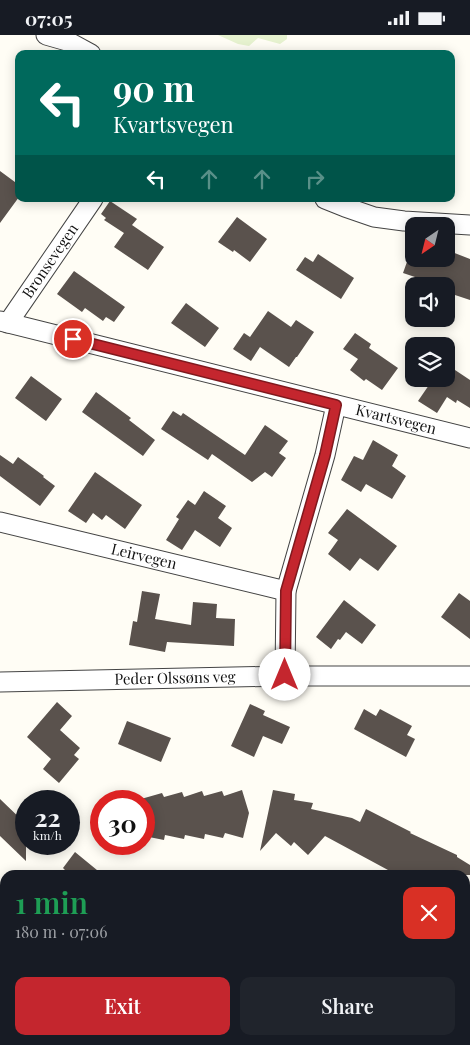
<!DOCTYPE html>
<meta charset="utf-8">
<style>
:root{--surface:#171b24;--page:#20242c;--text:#f1f3f6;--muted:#9ea1a6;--accent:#c4262e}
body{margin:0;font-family:"Playfair Display",serif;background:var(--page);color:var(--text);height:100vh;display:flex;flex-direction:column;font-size:19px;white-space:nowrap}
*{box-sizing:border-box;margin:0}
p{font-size:16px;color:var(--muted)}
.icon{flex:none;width:28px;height:28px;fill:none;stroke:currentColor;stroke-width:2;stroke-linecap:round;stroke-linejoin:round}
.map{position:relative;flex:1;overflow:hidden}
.side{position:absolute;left:0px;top:835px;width:470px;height:175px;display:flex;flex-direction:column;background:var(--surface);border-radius:15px 15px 0 0;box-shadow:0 2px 12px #0003}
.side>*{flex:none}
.guide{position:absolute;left:15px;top:15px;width:440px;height:152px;border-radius:10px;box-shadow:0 2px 12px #0003;background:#00695c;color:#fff;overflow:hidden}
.needle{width:32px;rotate:215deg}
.tools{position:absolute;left:405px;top:182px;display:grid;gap:10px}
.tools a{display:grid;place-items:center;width:50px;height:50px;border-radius:10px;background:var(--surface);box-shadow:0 2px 12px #0003;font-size:25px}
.speed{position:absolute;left:15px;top:755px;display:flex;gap:10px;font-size:25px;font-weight:700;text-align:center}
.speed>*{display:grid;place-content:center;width:65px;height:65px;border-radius:50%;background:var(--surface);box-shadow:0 2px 12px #0003;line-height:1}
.speed small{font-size:12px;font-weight:400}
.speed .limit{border:8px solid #d22;background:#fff;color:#111}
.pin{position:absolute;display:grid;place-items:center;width:42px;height:42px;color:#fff;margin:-21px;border:2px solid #fff;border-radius:50%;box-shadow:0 1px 5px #0007}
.me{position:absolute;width:55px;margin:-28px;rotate:0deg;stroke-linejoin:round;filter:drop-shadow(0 0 4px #0008)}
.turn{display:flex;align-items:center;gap:18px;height:105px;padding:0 15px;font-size:22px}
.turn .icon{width:65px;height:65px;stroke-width:2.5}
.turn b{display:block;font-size:35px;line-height:42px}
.lanes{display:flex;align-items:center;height:48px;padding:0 15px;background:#0003;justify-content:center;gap:25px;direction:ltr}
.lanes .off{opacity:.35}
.round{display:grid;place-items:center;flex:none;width:52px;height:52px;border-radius:10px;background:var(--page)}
.overview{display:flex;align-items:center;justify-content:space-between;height:85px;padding:0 15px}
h1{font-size:30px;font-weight:600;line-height:38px;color:#1e9e55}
.action{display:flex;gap:10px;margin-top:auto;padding:10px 15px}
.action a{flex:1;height:58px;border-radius:10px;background:var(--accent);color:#fff;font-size:20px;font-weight:600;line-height:58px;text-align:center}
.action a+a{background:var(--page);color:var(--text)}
.status{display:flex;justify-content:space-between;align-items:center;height:35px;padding:0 25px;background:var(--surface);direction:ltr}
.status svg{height:14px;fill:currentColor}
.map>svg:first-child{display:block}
.pitch{fill:#e6f2cf}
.building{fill:#5a524d}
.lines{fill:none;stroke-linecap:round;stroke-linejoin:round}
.lane-casing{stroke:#444;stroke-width:11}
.street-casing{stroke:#444;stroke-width:21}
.lane{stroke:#fff;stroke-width:9}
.street{stroke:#fff;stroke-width:19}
.route-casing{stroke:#7f191e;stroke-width:12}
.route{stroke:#c4262e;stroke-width:9}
.labels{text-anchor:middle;stroke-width:5;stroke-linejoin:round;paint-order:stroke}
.street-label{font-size:15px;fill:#111;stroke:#fff}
</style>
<div class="status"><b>07:05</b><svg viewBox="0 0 49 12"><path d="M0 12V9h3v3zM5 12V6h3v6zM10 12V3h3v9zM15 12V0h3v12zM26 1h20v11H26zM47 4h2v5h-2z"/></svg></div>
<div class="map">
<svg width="470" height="1010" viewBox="0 0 470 1010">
<rect width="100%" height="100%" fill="#fffdf5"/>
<path class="pitch" d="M218,0H287V4L280,9L258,3L249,11L238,9Z"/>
<path class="building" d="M0,136L19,150V162L0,188Z
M110,166L137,184L132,190L164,212L148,235L114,212L124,198L104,185L106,183L101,179Z
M237,182L267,204L250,227L234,215L233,217L218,207Z
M452,217L470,224V265L446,257V251H418L421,244L403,238L408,224H430L447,230Z
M318,219L354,243L341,264L296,235L305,222L313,227Z
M74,236L125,272L114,287L106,282L103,286L85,273L82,277L57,259Z
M186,268L219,293L205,312L171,288Z
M268,276L291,292L296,285L314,297L297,322H296L289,332L260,312L251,326L233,314L244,298L250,302Z
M355,298L371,309L369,313L398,333L382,355L366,344L364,346L350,335L358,324L343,314Z
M446,329L470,345V373L457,365L456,368L447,362L437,378L418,366L429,350L420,344H446Z
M31,341L62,364L46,386L15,363Z
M96,357L131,383L129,385L155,405L143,421L82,377Z
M173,376L181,381L183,378L245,420L265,390L288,406L279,418L286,423L272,442L265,437L252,447L212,419L208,425L161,394Z
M373,405L398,420L392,431L406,441L392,464L366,449L361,457L341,445L354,421L363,425Z
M0,420L13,429L18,422L44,441L43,442L55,451L40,471L0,441Z
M95,437L142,470L125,494L106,480L102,485L93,478L86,488L68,476Z
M204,456L226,471L218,483L232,493L220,512L195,495L182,515L166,505L179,484L176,482L188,465L195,470Z
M347,474L397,511L378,536L360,523L350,536L328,519L338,505L328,498Z
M142,556L160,559L155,584L191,590L193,567L217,569L216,583L235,584L234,611L167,607L165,617L129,610L133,586L137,587Z
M459,558L470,566V604L441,582Z
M344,565L376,590L362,609L346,597L340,605L338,604L331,614L316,602Z
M57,667L72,681L60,695L80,713L74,720L79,724L59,748L43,734L51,724L27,702Z
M250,669L265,676L263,680L290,692L282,709L263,701L254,722L231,711Z
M364,674L376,681L380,674L412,691L407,700L415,704L406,722L354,694Z
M127,686L171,703L161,727L118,709Z
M242,755L249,778L243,803L225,798L223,803L205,799L204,804L185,800L184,804L165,800L164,805L144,801V793L147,781L144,772V766H142L141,764L162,758L164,762L182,757L184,762L202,756L204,761L222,756L224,761Z
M273,755L295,759L294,765L313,768L311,774L352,783L360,787L366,774L411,797L410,798L457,820V822L470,830V840H386L388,835L325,801L308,820L294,807L291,811L276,798L260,816Z
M0,764L26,789V826L0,801Z
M75,817L103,840H70L63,833Z"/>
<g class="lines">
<defs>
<path id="lane" d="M261,1010L264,1005"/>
<g id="street">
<path d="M46,0L67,6L91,19"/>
<path d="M325,164L345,172L374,182L404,186L470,190"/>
<path id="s1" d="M0,286L470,403"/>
<path id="s2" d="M8,288L93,164"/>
<path id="s3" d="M0,487L286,556"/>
<path d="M285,641L286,556L325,420L336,370"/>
<path id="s4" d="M0,647L285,641H470"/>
</g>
</defs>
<use href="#lane" class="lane-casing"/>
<use href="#street" class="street-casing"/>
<use href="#lane" class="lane"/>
<use href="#street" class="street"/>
</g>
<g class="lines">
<defs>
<path id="route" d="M73,304L336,370L325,420L286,556L285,640"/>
</defs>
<use href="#route" class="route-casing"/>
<use href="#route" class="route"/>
</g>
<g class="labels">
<g class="street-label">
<text dy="5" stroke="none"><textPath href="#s2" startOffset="75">Bronsevegen</textPath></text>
<text dy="5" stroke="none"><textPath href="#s1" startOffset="408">Kvartsvegen</textPath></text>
<text dy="5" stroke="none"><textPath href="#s3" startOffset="148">Leirvegen</textPath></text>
<text dy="5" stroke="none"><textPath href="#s4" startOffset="175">Peder Olssøns veg</textPath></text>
</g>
</g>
</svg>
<div class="tools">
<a><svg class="needle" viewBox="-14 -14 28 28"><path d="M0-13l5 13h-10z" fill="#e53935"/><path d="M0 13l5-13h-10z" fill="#9ea1a6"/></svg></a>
<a><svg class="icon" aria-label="sound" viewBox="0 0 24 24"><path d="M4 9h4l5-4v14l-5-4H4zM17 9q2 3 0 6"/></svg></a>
<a><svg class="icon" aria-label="layers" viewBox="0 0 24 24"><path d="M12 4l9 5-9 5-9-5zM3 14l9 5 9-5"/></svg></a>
</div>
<div class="speed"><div>22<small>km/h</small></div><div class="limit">30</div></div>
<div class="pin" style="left:73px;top:304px;background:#d93025"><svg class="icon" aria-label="arrive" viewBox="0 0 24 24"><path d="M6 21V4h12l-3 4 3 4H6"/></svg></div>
<svg class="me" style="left:285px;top:640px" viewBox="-20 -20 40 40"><circle r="19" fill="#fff"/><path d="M0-13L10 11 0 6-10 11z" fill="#c4262e"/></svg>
<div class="guide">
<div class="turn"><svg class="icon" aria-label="left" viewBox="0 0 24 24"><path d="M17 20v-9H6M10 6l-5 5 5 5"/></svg><div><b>90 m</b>Kvartsvegen</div></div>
<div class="lanes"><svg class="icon" aria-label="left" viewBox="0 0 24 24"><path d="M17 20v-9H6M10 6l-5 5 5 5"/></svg><svg class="icon off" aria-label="ahead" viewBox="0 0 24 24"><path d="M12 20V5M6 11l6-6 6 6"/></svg><svg class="icon off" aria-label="ahead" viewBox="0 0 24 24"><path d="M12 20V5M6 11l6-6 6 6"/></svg><svg class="icon off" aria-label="right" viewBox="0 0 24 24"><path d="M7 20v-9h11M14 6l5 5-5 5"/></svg></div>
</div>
<section class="side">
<div class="overview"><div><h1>1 min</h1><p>180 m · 07:06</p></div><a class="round" style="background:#d93025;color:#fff"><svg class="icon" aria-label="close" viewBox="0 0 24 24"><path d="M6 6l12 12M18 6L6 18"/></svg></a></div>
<div class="action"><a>Exit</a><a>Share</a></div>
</section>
</div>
